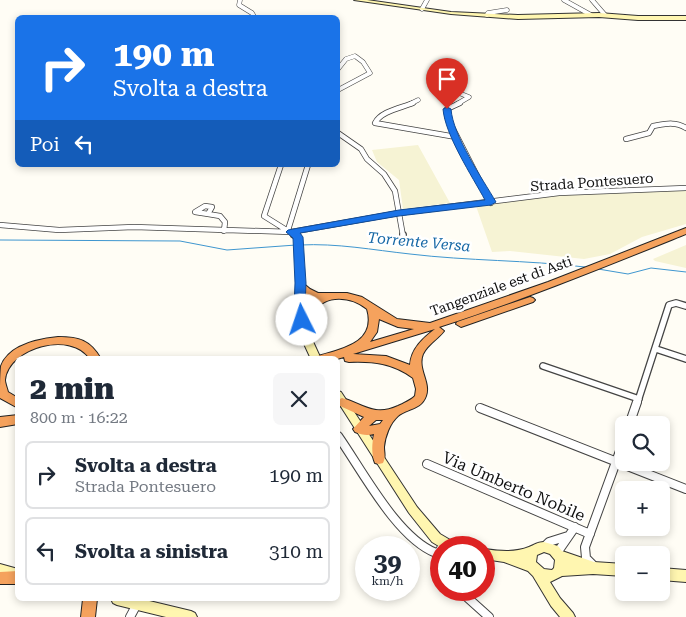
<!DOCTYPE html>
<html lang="it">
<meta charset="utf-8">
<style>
:root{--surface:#fff;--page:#f6f6f7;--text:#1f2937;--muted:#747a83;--line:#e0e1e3}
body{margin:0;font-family:"Roboto Serif",serif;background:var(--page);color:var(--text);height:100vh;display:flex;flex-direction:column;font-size:19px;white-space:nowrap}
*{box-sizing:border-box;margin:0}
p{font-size:16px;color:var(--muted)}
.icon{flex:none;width:28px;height:28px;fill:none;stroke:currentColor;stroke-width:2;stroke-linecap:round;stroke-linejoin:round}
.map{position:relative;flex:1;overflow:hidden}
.side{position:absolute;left:15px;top:356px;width:325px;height:245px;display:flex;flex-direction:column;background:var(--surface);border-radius:8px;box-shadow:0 2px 8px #0003}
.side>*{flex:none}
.top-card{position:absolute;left:15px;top:15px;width:325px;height:152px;border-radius:8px;box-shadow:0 2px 8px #0003;background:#1a73e8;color:#fff;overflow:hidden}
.tools{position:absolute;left:615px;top:416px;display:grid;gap:10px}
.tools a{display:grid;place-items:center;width:55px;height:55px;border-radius:8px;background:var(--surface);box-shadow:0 2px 8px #0003;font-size:25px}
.speed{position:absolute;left:355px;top:536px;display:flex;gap:10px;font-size:25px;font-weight:700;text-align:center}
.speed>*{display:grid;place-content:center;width:65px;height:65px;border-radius:50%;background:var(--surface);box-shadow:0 2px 8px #0003;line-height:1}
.speed small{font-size:12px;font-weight:400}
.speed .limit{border:8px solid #d22;background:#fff;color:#111}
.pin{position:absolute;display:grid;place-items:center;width:42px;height:42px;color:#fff;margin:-51px -21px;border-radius:50% 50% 50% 0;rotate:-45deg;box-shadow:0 0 5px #0007}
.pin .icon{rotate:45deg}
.me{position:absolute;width:55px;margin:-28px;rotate:356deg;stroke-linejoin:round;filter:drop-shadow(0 0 4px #0008)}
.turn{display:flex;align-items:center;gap:18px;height:105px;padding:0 15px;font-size:22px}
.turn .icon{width:65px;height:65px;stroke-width:2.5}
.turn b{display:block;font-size:35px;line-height:42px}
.then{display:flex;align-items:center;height:48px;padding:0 15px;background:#0003;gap:10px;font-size:19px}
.round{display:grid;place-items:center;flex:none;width:52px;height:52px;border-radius:8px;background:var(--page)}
.headline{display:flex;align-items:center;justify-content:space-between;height:85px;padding:0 15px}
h1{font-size:30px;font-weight:800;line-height:38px}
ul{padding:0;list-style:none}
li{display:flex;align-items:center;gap:15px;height:68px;margin:0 10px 8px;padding:0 5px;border:2px solid var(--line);border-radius:8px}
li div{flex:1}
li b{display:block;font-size:19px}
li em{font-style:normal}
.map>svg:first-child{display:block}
.farmland{fill:#f6f3d4}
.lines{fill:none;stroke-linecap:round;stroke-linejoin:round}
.stream{stroke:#3f96cf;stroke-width:1}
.street-far3-casing{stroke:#444;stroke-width:5}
.street-far2-casing{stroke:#444;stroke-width:6}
.street-far1-casing{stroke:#444;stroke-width:8}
.street-casing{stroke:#444;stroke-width:10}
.secondary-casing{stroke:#333;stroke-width:2}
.highway-casing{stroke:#222;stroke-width:2}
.street-far3{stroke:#fff;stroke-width:4}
.street-far2{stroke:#fff;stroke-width:4.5}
.street-far1{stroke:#fff;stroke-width:5.5}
.street{stroke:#fff;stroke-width:8}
.secondary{fill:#fff6b0;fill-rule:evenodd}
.highway{fill:#f5a25d;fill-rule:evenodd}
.route{fill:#1a73e8;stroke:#114b97}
.labels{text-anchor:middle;stroke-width:5;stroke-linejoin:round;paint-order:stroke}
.street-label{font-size:14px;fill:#111;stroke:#fff}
.water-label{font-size:15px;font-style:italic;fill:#1768a6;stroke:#fff}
.near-street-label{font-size:16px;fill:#111;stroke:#fff}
</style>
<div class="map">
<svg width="686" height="617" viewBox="0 0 686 617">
<rect width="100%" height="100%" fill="#fffdf5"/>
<path class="farmland" d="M418,145L450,203L403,209L399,180L377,162L372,150Z
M686,189V224L642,237L610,254L584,259L510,251L492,252L476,206L567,194Z
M686,245V268L655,261L653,259Z"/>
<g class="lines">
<path class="stream" d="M0,240L180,241L227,250L296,245
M300,245C337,243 373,250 410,254C468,261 527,260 585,267
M598,269L628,274L651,268L686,272"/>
<defs>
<path id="street-far3" d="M240,0L239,5L252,13L255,18
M564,0L591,15
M592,0L605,15
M422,9L427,0
M487,15L488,13L507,10
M338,69L346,59L355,56L363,62L370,73L338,90
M454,91L469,97L457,104
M410,104L418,100"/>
<path id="street-far2" d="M413,103C401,108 381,111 375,123L456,137
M460,103L447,109V117L491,203
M338,133L361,149L367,159L384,174L395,191L403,236
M626,139L649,133L653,126C665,124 675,121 686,128
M281,165L264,216L296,236
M205,206L212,207L208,214L195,212Z
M208,214L220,216L225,222L224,231
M0,225L59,230L134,227L291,232L399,213L559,193L686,188
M288,230L308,165"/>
<path id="street-far1" d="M294,235L298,237L301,283L299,307
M403,235V237
M656,349L686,359
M543,366L639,399
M637,404L669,305L676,303L686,306"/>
<path id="street" d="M480,408L686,489
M629,425L637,402
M338,436C362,470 397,538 436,553
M427,464L590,534
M544,547L549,542L568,536
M557,553L575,527
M593,565L586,558L585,547L624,440
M441,569L437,556L444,543
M459,590L489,617
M130,617L137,604"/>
<path id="secondary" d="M354,0H367L451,12L518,15L599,13L638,16H686V20H638L599,17L518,19L451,14Z
M299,304L303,307L309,333L321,359H311L299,333L295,307Z
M338,391L341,392L417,507L440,534L457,544L459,548H442L432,542L409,513L338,402Z
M544,542L558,546L562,551L594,562L624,564V576L593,574L562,576L550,582L560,598L573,613L575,617H560L551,606L533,576L528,571L504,562L484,559V549C499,551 514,553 529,547C534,545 538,542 544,542ZM544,552L550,554L555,560L554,568L552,570L544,569L536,562L537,555Z
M0,564L18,569V579L0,576Z
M661,568L686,570V582L661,580Z
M111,599H141L191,611L195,613L197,617H166L117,605L113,603Z"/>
<path id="highway" d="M686,228V234C604,267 523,300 439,327L444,331C438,339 428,344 423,354C417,369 431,382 426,396C421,410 408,408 398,416C390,423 385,436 384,447C384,453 386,457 383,463L379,464L375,463C371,454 372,443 374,434C367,436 362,435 355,432L353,429L364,417L338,405V400L342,398C363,404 374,417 398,406C404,403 410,401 415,396L416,389L413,378C393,363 373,361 349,362L345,361L344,357L337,359H317L318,356C342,349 377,343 367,309C352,297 326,293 314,312C310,319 311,328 308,336L304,337L299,333L304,312L314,301L308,303L303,309H295L294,307L302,299L307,296L296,286L298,284H304L310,289L318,293H347L362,297L397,319L430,323L548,282ZM379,319L398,327L414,329L370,342L377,332ZM435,329C423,338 411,349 410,365L386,356L353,354ZM376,420H383L380,424L369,426Z
M530,297L533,298L535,300L533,302L461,327L456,324L457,322Z
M58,337C79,337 90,340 101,359H90C72,330 8,347 5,380C5,383 7,388 8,392L18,398V408L0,398C0,388 0,375 1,366C9,345 38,339 58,337Z
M18,415V424L0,427V417Z
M18,571V584H0V572Z
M83,599H97L95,617H81Z"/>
</defs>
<use href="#street-far3" class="street-far3-casing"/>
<use href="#street-far2" class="street-far2-casing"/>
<use href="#street-far1" class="street-far1-casing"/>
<use href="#street" class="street-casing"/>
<use href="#secondary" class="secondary-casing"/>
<use href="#highway" class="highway-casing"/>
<use href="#street-far3" class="street-far3"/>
<use href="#street-far2" class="street-far2"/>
<use href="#street-far1" class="street-far1"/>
<use href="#street" class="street"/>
<use href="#secondary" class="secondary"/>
<use href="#highway" class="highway"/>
</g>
<path class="route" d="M447,107L451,109C453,136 482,178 496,202L491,205L399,216L300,233L303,237L306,283L305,307L308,320L302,324L298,323L294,307L295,283L293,238L286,232L288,230L399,210L485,200C472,176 445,135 443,109Z"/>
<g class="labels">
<g class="street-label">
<text transform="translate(592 182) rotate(-4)" y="5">Strada Pontesuero</text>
<text transform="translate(501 286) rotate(-20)" y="5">Tangenziale est di Asti</text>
</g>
<g class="water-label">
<text transform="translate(419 242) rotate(5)" y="5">Torrente Versa</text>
</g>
<g class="near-street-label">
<text transform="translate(514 486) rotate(23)" y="6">Via Umberto Nobile</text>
</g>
</g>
</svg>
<div class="tools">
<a><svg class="icon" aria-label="search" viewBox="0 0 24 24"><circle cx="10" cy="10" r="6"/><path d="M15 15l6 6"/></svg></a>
<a>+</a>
<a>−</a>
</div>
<div class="speed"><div>39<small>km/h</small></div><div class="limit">40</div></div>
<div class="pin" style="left:447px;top:109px;background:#d93025"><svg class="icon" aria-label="arrive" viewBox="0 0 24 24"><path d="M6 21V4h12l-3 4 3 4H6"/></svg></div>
<svg class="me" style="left:302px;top:320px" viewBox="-20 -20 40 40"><circle r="19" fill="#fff"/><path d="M0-13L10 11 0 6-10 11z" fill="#1a73e8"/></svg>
<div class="top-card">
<div class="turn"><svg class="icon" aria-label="right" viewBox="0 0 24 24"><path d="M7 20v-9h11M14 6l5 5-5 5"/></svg><div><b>190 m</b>Svolta a destra</div></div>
<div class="then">Poi<svg class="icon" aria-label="left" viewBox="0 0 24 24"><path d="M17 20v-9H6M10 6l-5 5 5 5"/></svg></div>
</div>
<section class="side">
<div class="headline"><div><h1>2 min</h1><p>800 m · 16:22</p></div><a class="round"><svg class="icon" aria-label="close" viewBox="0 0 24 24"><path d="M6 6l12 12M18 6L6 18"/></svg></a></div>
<ul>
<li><svg class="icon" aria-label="right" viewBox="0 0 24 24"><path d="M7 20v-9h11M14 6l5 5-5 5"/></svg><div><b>Svolta a destra</b><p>Strada Pontesuero</p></div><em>190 m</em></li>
<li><svg class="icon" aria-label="left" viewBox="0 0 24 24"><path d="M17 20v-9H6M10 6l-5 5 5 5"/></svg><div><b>Svolta a sinistra</b></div><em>310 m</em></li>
</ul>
</section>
</div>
